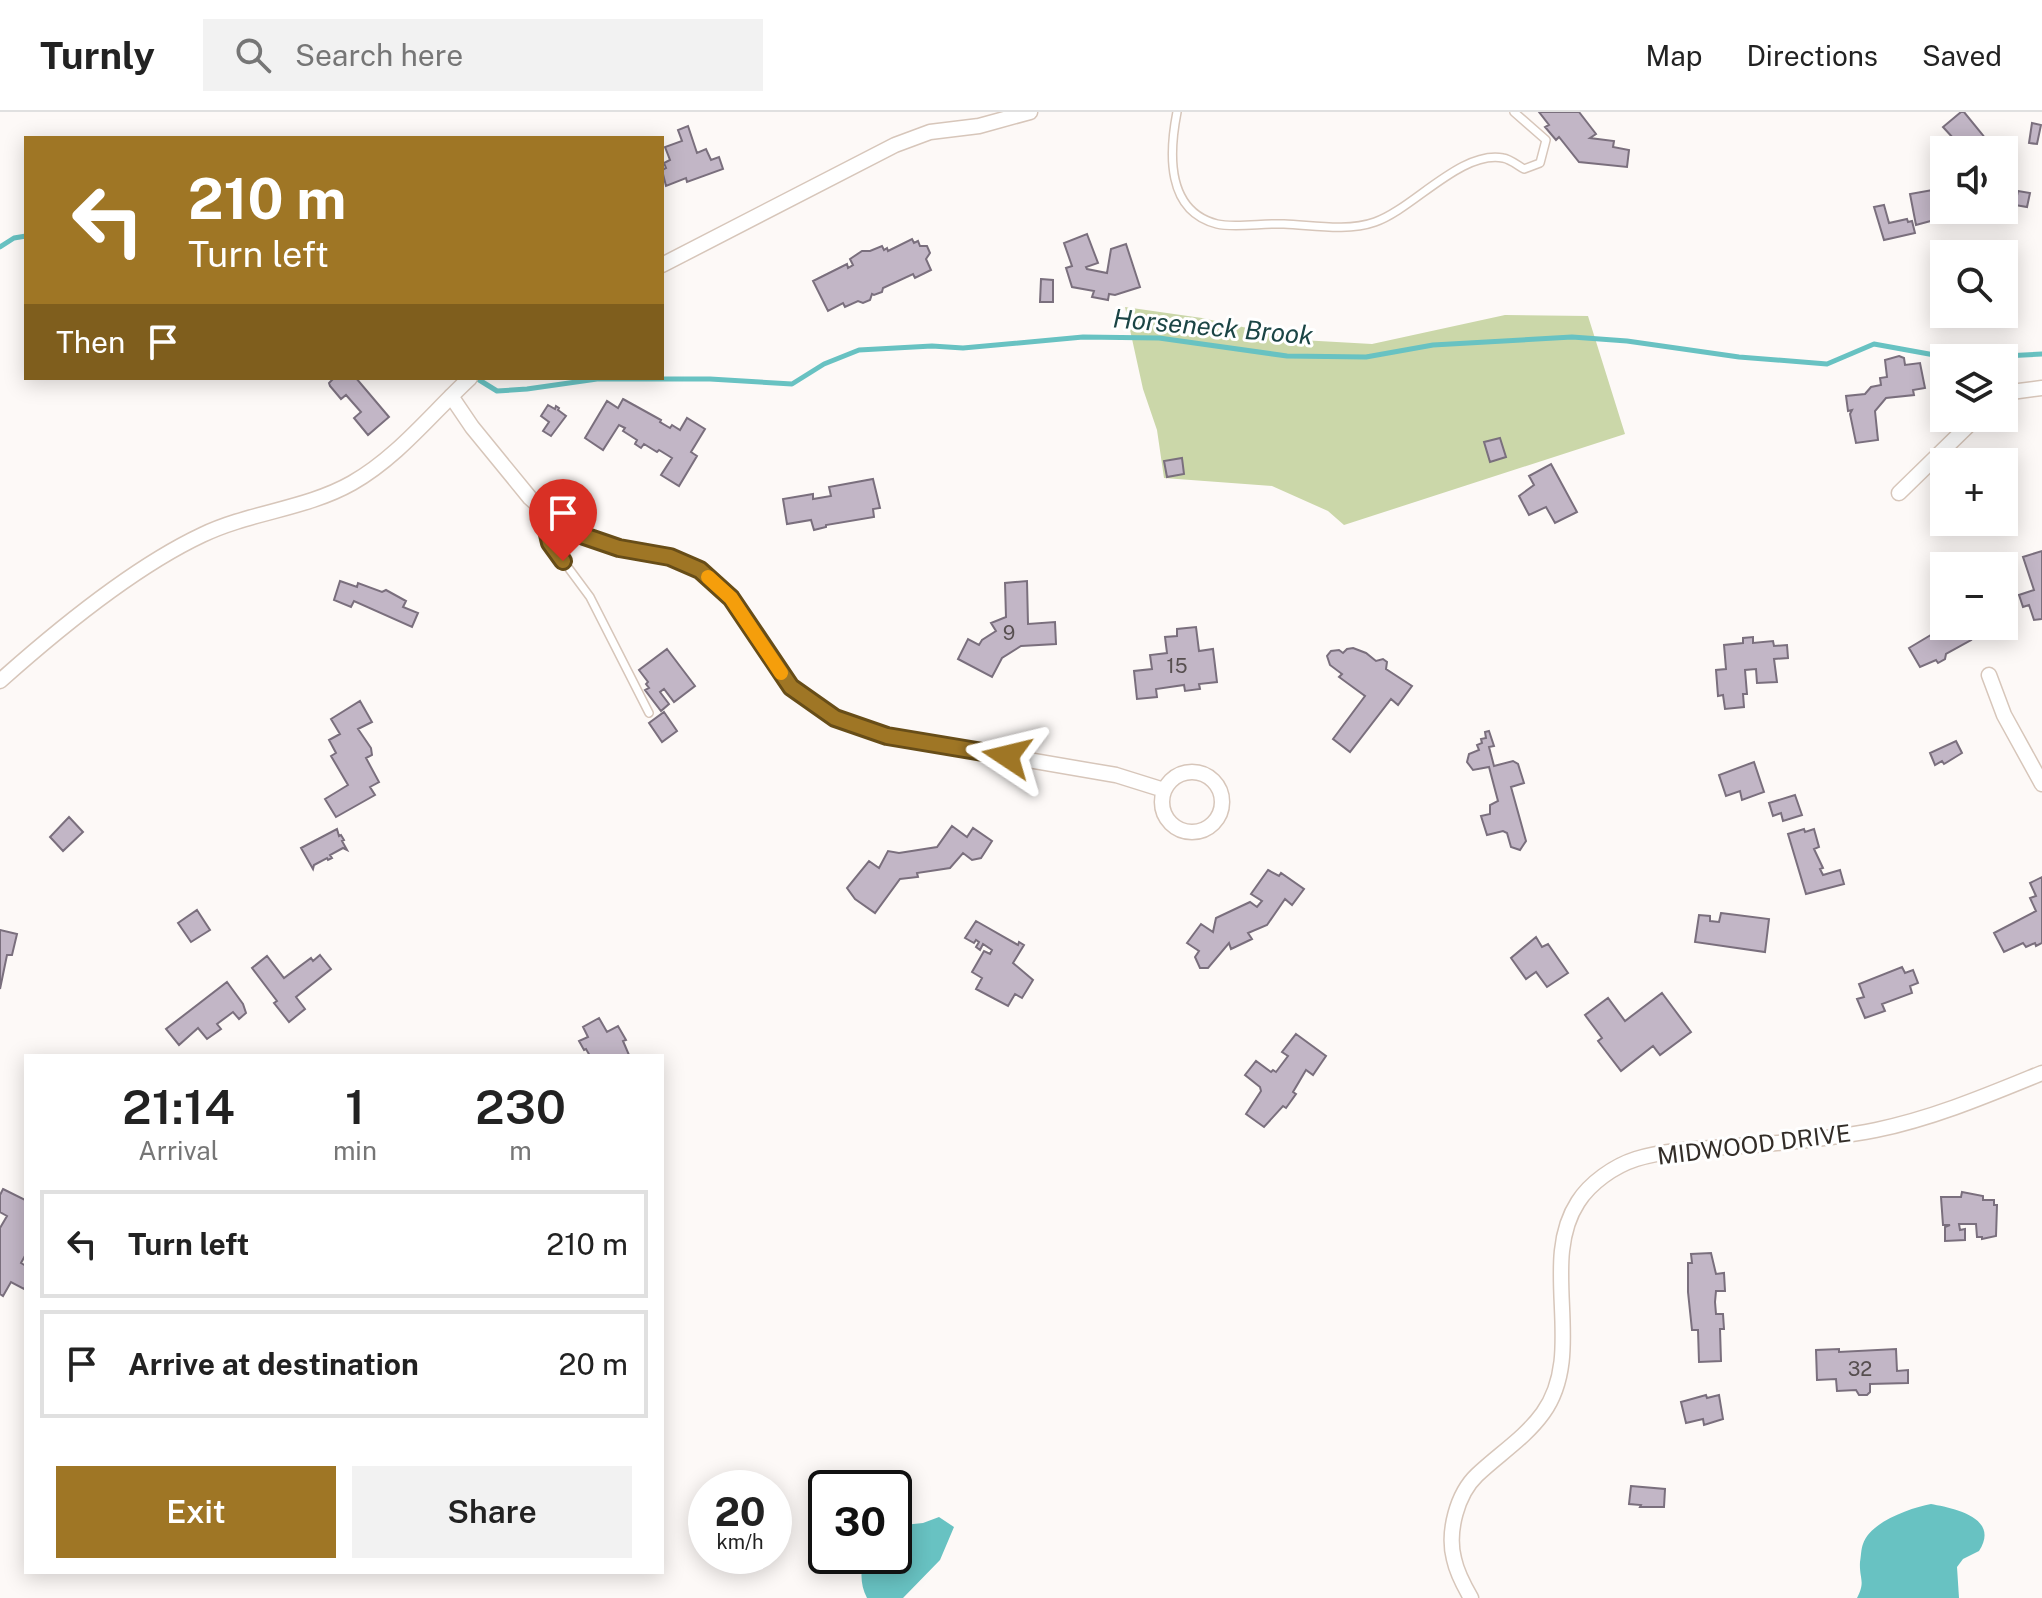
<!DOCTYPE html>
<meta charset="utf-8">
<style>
:root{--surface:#fff;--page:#f2f2f2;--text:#222;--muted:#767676;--line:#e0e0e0;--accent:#9f7625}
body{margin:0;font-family:"Public Sans",sans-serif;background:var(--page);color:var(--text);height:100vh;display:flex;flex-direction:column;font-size:30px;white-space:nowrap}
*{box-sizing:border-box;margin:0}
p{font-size:26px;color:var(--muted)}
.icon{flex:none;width:44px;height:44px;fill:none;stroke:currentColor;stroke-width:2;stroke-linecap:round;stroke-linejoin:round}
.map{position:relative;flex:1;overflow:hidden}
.details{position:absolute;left:24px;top:942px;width:640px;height:520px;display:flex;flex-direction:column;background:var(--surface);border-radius:0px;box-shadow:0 4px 20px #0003}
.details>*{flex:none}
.top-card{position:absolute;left:24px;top:24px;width:640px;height:244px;border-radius:0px;box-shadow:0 4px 20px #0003;background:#9f7625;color:#fff;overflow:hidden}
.buttons{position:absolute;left:1930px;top:24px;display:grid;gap:16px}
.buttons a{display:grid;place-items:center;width:88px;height:88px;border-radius:0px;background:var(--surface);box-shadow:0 4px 20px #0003;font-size:40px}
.speed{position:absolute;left:688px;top:1358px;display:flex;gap:16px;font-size:40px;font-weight:700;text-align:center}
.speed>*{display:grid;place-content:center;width:104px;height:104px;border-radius:50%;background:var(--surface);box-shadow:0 4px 20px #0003;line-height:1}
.speed small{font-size:20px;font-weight:400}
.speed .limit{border:4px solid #111;border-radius:12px;background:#fff;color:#111}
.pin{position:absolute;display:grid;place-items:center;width:68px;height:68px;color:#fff;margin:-82px -34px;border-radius:50% 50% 50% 0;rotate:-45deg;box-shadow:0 0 8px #0007}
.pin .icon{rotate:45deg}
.me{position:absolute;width:88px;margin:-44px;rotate:280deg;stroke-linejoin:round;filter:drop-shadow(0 0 6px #0008)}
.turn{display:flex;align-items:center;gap:28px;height:168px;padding:0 32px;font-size:36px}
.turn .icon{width:104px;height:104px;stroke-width:2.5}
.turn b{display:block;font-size:56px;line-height:68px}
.then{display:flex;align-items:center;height:76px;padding:0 32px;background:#0003;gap:16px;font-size:30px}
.eta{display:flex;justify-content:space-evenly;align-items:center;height:136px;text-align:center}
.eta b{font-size:48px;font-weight:600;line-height:56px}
.primary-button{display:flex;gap:16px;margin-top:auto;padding:16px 32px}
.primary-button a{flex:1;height:92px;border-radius:0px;background:var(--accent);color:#fff;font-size:32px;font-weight:600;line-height:92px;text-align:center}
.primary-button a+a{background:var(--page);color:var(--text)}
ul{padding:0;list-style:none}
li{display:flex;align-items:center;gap:24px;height:108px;margin:0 16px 12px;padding:0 16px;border:4px solid var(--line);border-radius:0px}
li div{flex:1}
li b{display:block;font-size:30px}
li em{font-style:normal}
header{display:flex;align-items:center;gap:48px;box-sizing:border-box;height:112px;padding:0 40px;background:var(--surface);border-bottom:2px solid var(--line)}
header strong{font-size:38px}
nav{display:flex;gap:44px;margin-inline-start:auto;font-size:28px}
.search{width:560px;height:72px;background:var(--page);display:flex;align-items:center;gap:20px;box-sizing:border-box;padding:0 28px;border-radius:0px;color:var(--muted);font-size:30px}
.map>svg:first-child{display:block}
.green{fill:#cbd7a9}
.water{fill:#68c2c2}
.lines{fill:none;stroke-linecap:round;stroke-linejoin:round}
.stream{stroke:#68c2c2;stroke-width:5}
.building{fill:#c2b6c6;stroke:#7a6f7d;stroke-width:2}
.service-casing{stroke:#d7c6ba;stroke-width:10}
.minor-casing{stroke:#d7c6ba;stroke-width:17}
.service{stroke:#fff;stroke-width:7}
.minor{stroke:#fff;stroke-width:14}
.route-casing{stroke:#674d18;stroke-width:20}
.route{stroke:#9f7625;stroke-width:14}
.slow{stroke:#f59e0b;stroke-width:14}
.labels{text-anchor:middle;stroke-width:6;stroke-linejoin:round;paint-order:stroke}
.number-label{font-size:20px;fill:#574f50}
.street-label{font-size:24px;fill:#332d28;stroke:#fff}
.water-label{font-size:26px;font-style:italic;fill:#1b4545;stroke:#fff}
</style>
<header>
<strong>Turnly</strong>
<div class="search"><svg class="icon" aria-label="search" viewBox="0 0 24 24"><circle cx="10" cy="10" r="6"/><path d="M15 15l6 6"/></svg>Search here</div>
<nav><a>Map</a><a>Directions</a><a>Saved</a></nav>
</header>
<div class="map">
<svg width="2042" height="1486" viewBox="0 0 2042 1486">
<rect width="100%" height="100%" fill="#fdf9f7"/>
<path class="green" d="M1125,195L1202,206L1301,228L1372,232L1505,203L1588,204L1625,322L1344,413L1328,399L1272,374L1164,366L1157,318L1143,277Z"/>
<path class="water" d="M1931,1392C1952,1396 2001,1405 1979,1439L1963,1447L1957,1455L1959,1486H1857C1866,1469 1859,1467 1860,1450C1861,1445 1861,1437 1863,1432C1870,1410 1910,1396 1931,1392Z
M939,1405L954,1415L940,1448L903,1486H867C860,1473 860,1458 865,1444H894V1414L923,1411Z"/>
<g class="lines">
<path class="stream" d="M0,135L14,126L26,124
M1964,246L2042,242
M476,266L497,279L527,277L597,267H710L792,272L824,252L859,238L932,234L963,236L1083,225L1159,226L1287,244L1366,245L1433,233L1572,225L1627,229L1739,245L1827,252L1874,232L1951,246"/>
</g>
<path class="building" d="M1539,0H1579L1596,22L1590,26L1614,29L1613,35L1629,38L1627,55L1579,50L1559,25L1556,28L1545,15L1549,13Z
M1961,0H1964L1982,22L1989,31L1986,33L2012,40L2004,67V38H1964L1943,15Z
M2032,11L2041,13L2037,32L2029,31Z
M688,14L697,41L706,37L711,48L719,45L723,57L687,70L686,66L666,74L662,58L666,56L664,51L670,48L665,35L682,29L678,18Z
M1944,76V98H1971L1916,113L1910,82Z
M2018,79L2030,81L2027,95L2015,93Z
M1884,93L1889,111L1907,107L1908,110L1912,109L1915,121L1884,128L1874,95Z
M1087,122L1098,151L1086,155L1087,157L1107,161L1111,137L1126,132L1140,175L1115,183L1109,182L1108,188L1092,185L1094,179L1072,175L1066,156L1072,154L1064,131Z
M912,127L914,131L918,129L920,134H927L930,141L926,147L931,158L915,166L913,162L883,176L882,180L874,183L872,182L870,188L863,191L858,189L845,195L843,191L828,199L813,169L847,152L848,156L853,153L850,147L862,139H870L882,134L884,138L887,136L888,139Z
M1041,167L1053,168V190H1040Z
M1899,244L1904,246L1905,253L1920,251L1925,276L1913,278L1914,283L1886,286L1875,299L1878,328L1856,331L1850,302L1852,298L1848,299L1846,284L1865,282L1871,275L1881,273L1880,266L1887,265L1885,248Z
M334,266H356L389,305L368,323L354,306L361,300L346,283L341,287L330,274L329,271Z
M623,287L661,308L660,310L670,316L672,313L680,318L687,306L705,317L691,340L697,344L679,374L661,363L672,346L659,338L657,340L644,332L641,336L635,332L637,328L623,319L625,316L619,313L603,338L585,326L607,289L618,296Z
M548,293L555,297L556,294L559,296L558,298L566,304L551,324L543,319L549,310L541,304Z
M1500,326L1506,345L1490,350L1484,330Z
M1182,346L1184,362L1167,365L1164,349Z
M1551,352L1577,400L1555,411L1546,395L1529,403L1519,384L1534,373L1529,364Z
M873,367L880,396L873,397L874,405L826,413V415L814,418L811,408L787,412L783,387L813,382V387L831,384L829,375Z
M2042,439V507L2034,508L2029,493L2023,495L2019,483L2034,478L2023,445Z
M340,469L357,475L358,471L382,480L386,478L406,489L403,495L418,501L412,515L354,489L351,495L334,488Z
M1027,469L1028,512L1055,510L1056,532L1021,534L1002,546L992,565L958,547L968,527L979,533L982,528L996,519L991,511L1006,505L1005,471Z
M1946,514H1963L1971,528L1946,542L1945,547L1938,551L1936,548L1920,555L1909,536Z
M1196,515L1199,539L1213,537L1217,570L1199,572L1200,577L1185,579L1184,573L1156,577L1157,585L1137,587L1134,559L1152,557L1150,543L1167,541L1165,525L1177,524V517Z
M1753,525V531L1773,529L1774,534L1787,533L1788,546L1774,547L1777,570L1757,571L1756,557L1745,558L1747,582H1743L1744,595L1725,597L1723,583L1718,584L1716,558L1726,557L1724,533L1743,531V526Z
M1353,536L1366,541L1376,549L1383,547L1387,550L1386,557L1412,574L1398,593L1391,587L1350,640L1333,627L1365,584L1339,565L1342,562L1330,553L1327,544L1331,539L1339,538L1343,541L1347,537Z
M667,537L695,574L674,590L664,577L660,580L669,592L661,599L645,578L649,576L646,572L648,570L639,558Z
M360,589L372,610L358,617L371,636L372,643L366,646L379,670L370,675L375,683L336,705L325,687L348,673L331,644L336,641L329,628L340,622L331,607Z
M664,600L677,619L662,630L649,611Z
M1489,619L1494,634L1489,635L1494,654L1513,649L1518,652L1524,671L1511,675L1526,729L1520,738L1511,735L1507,721L1503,719L1487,723L1481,704L1490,702V693L1498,689L1489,655L1473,658L1467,650L1469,642L1479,638L1477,633L1482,631L1481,627L1486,626L1485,620Z
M1956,629L1962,641L1944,652L1942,649L1935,653L1930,641Z
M1754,650L1764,680L1742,688L1740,679L1726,684L1719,663Z
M1795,683L1802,703L1783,709L1781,701L1773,704L1769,691Z
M69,705L83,720L63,739L50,725Z
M952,714L967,725L973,716L992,729L981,746L972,748L963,741L950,756L917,761L918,765L900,767L875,801L855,787L847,776L869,749L879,756L888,739L899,741L937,735Z
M337,717L339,724L341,723L344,728L342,729L347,738L343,736L330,743L332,746L328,748L327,746L314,753L313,757L301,736Z
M1804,717L1805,720L1814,717L1819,735L1814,737L1823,756L1820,757L1823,763L1840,758L1844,772L1806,782L1788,722Z
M1268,758L1279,764L1281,761L1304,777L1292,793L1285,787L1267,813L1248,821L1252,827L1231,837L1229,831L1208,856H1200L1195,845L1199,839L1187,831L1201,812L1213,820L1216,806L1250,790L1257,795L1262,789L1251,782Z
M2042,765V831L2036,834L2035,831L2026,835L2023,831L2004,840L1994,821L2036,799L2030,786L2036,784L2030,771Z
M197,798L210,818L191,830L178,811Z
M1721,801L1769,807L1765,840L1695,830L1699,803L1710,804V809L1719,810Z
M976,809L1018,833L1019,830L1024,833L1013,851L1033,868L1022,886L1015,882L1008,894L976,877L982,866L972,860L984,839L990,842L992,838L983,832L980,838L976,835L979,830L976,828L974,831L965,826Z
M0,818L17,822L12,843H7L0,877Z
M1536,825L1542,835L1548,832L1568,861L1547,875L1536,860L1526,867L1511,846Z
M320,843L331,857L296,885L305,897L289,910L274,891L277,889L252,856L267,844L284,866L311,846L313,849Z
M1902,855L1905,861L1913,858L1918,871L1910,874L1912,881L1882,892L1885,899L1865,906L1857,887L1864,885L1859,872Z
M227,870L243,892L246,901L239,907L233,900L217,912L221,917L207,927L198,916L179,933L166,917Z
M1662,881L1691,920L1660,943L1653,934L1621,959L1598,929L1602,926L1585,903L1608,886L1625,909Z
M599,906L607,920L618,914L626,928L623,929L629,943L590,944L586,937L584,938L579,929L588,925L583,915Z
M1296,922L1326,944L1313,963L1306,958L1293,980L1296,982L1286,996L1283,994L1264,1015L1246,1002L1261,979L1260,975L1245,963L1256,949L1271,960L1273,958L1276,960L1288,944L1282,940Z
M3,1077L25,1088L26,1086V1142L21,1151L26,1154V1174L24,1177L11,1170L3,1184L0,1182V1116L7,1104L0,1100V1083Z
M1962,1080L1983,1084V1088H1994V1093H1997L1996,1124L1982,1127V1125H1977L1976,1112H1959L1960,1118L1965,1117V1128L1945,1129V1115L1950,1113H1943L1941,1085H1961Z
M1711,1141L1716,1162L1724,1161L1725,1179H1716L1715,1190L1716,1202H1723L1724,1217H1720L1721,1249L1699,1250L1698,1218H1692L1688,1180V1151H1692L1691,1142Z
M1839,1237V1240L1896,1237L1897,1259L1908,1258V1271L1870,1272V1280L1867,1283H1859L1856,1278L1837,1279L1836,1267L1817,1268L1816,1238Z
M1706,1283L1707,1286L1719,1283L1723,1307L1704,1313L1703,1307L1686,1311L1681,1290Z
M1631,1374L1665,1377L1664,1395H1640L1641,1393L1629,1392Z"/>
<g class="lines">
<defs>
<path id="service" d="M1177,0C1169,41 1166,99 1217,112C1234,116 1264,111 1284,112C1312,113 1347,120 1375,110C1413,97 1461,38 1503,46C1510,47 1517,53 1524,57L1540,51L1546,28L1514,0
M544,403L550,431L590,485L649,601"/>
<path id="minor" d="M662,153L895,33L930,20L979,14L1030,0
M451,284L472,315L530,386L557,410L584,424L619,436L670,445L700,458L731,486L791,575L835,606L887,624L1116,663L1164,678
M2004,285L2011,280L2042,276
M1899,381L1976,306
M1989,563L2004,603L2042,672
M0,569C56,519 134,455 202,423C250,400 306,397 352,371C398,345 432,301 470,266
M1162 690a30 30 0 1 1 60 0a30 30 0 1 1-60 0Z
M1471,1486C1464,1474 1457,1461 1454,1447C1447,1420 1457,1382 1477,1363C1499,1342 1525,1326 1543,1301C1587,1240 1538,1151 1578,1090C1590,1071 1614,1054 1636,1047C1668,1037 1704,1037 1738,1034C1784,1031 1830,1027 1876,1018C1934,1006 1988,983 2042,961"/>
</defs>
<use href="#service" class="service-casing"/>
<use href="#minor" class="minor-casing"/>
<use href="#service" class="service"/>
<use href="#minor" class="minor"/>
</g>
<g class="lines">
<defs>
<path id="route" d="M563,449L550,431L542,397L557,410L584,424L619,436L670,445L700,458L731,486L791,575L835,606L887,624L1007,644"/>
</defs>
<use href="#route" class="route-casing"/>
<use href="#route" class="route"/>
<path class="slow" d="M708,465L731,486L781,561"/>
</g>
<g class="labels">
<g class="number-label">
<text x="1009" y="528">9</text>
<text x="1177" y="561">15</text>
<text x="1860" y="1264">32</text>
</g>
<g class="street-label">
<text transform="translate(1754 1033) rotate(-7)" y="8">MIDWOOD DRIVE</text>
</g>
<g class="water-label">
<text transform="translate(1213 215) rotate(5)" y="9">Horseneck Brook</text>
</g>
</g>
</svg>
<div class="buttons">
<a><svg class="icon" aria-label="sound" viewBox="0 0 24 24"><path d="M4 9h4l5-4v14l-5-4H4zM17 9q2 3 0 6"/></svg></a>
<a><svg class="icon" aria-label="search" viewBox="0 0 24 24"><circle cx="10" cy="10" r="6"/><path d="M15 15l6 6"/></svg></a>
<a><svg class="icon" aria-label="layers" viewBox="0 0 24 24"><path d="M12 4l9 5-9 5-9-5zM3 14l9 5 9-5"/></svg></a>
<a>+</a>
<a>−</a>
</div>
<div class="speed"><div>20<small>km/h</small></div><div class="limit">30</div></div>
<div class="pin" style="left:563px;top:449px;background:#d93025"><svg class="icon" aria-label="arrive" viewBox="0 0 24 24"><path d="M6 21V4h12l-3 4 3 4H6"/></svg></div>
<svg class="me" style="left:1007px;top:644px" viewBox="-20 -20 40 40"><path d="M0-17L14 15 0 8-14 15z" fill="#9f7625" stroke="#fff" stroke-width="4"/></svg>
<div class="top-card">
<div class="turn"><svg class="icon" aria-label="left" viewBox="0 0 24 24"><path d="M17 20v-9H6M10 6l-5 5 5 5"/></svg><div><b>210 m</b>Turn left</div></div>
<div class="then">Then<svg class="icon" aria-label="arrive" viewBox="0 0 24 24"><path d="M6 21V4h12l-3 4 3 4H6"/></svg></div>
</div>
<section class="details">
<div class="eta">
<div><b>21:14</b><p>Arrival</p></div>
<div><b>1</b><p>min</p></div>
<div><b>230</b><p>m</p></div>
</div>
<ul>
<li><svg class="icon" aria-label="left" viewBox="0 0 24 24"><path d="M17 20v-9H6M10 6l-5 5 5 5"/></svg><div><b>Turn left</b></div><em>210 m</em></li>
<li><svg class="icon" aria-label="arrive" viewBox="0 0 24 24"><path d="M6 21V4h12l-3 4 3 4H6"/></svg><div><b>Arrive at destination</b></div><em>20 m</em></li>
</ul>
<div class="primary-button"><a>Exit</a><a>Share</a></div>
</section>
</div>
